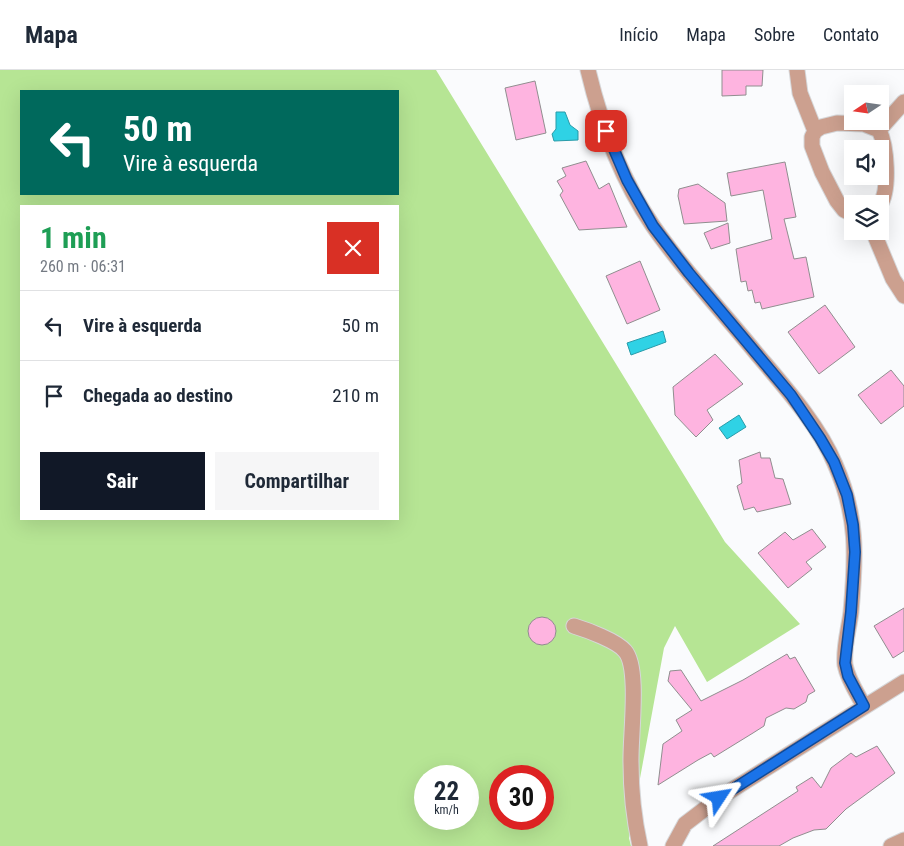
<!DOCTYPE html>
<html lang="pt">
<meta charset="utf-8">
<style>
:root{--surface:#fff;--page:#f6f6f7;--text:#1f2937;--muted:#747a83;--line:#e0e1e3;--accent:#111827}
body{margin:0;font-family:"Roboto Condensed",sans-serif;background:var(--page);color:var(--text);height:100vh;display:flex;flex-direction:column;font-size:19px;white-space:nowrap}
*{box-sizing:border-box;margin:0}
p{font-size:16px;color:var(--muted)}
.icon{flex:none;width:28px;height:28px;fill:none;stroke:currentColor;stroke-width:2;stroke-linecap:round;stroke-linejoin:round}
.map{position:relative;flex:1;overflow:hidden}
.sheet{position:absolute;left:20px;top:135px;width:379px;height:315px;display:flex;flex-direction:column;background:var(--surface);border-radius:0px;box-shadow:0 5px 20px #0002}
.sheet>*{flex:none}
.banner{position:absolute;left:20px;top:20px;width:379px;height:105px;border-radius:0px;box-shadow:0 5px 20px #0002;background:#00695c;color:#fff;overflow:hidden}
.needle{width:32px;rotate:257deg}
.fabs{position:absolute;left:844px;top:15px;display:grid;gap:10px}
.fabs a{display:grid;place-items:center;width:45px;height:45px;border-radius:0px;background:var(--surface);box-shadow:0 5px 20px #0002;font-size:25px}
.speed{position:absolute;left:414px;top:695px;display:flex;gap:10px;font-size:25px;font-weight:700;text-align:center}
.speed>*{display:grid;place-content:center;width:65px;height:65px;border-radius:50%;background:var(--surface);box-shadow:0 5px 20px #0002;line-height:1}
.speed small{font-size:12px;font-weight:400}
.speed .limit{border:8px solid #d22;background:#fff;color:#111}
.pin{position:absolute;display:grid;place-items:center;width:42px;height:42px;color:#fff;margin:-21px;border-radius:10px;box-shadow:0 2px 8px #0006}
.me{position:absolute;width:55px;margin:-28px;rotate:57deg;stroke-linejoin:round;filter:drop-shadow(0 0 4px #0008)}
.turn{display:flex;align-items:center;gap:18px;height:105px;padding:0 20px;font-size:22px}
.turn .icon{width:65px;height:65px;stroke-width:2.5}
.turn b{display:block;font-size:35px;line-height:42px}
.round{display:grid;place-items:center;flex:none;width:52px;height:52px;border-radius:0px;background:var(--page)}
.summary{display:flex;align-items:center;justify-content:space-between;height:85px;padding:0 20px}
h1{font-size:30px;font-weight:700;line-height:38px;color:#1e9e55}
.button{display:flex;gap:10px;margin-top:auto;padding:10px 20px}
.button a{flex:1;height:58px;border-radius:0px;background:var(--accent);color:#fff;font-size:20px;font-weight:700;line-height:58px;text-align:center}
.button a+a{background:var(--page);color:var(--text)}
ul{padding:0;list-style:none}
li{display:flex;align-items:center;gap:15px;height:70px;padding:0 20px;border-top:1px solid var(--line)}
li div{flex:1}
li b{display:block;font-size:19px}
li em{font-style:normal}
header{display:flex;align-items:center;gap:30px;box-sizing:border-box;height:70px;padding:0 25px;background:var(--surface);border-bottom:1px solid var(--line)}
header strong{font-size:24px}
nav{display:flex;gap:28px;margin-inline-start:auto;font-size:18px}
.map>svg:first-child{display:block}
.green{fill:#b6e594;fill-rule:evenodd}
.water{fill:#2fd2e5;stroke:#299ba9}
.building{fill:#feb4e0;stroke:#908e8f}
.lines{fill:none;stroke-linecap:round;stroke-linejoin:round}
.minor-casing{stroke:#d6d7d9;stroke-width:17}
.minor{stroke:#cca08f;stroke-width:15}
.route-casing{stroke:#114b97;stroke-width:12}
.route{stroke:#1a73e8;stroke-width:9}
</style>
<header>
<strong>Mapa</strong>
<nav><a>Início</a><a>Mapa</a><a>Sobre</a><a>Contato</a></nav>
</header>
<div class="map">
<svg width="904" height="776" viewBox="0 0 904 776">
<rect width="100%" height="100%" fill="#fafbfd"/>
<path class="green" d="M0,0H436L725,472L800,554L707,612L675,556L664,578L629,768L631,776H0ZM21,21H398V124H21ZM21,136H398V449H21ZM425,706H468V749H425ZM500,706H542V749H500Z"/>
<path class="water" d="M556,42H565L570,55L578,61V70L554,71L552,64L556,59Z
M663,261L666,272L631,285L627,273Z
M739,345L746,357L727,369L719,358Z"/>
<path class="building" d="M722,0H763L762,16H746V25L722,26Z
M535,11L546,63L516,70L505,18Z
M586,91L599,119L609,113L627,157L579,160L560,125L563,121L557,111L566,106L562,98Z
M785,92L796,147L784,149L794,189L806,187L814,227L762,239L760,232L755,233L752,220L748,221L746,211L741,212L736,179L772,169L763,120L731,126L727,103Z
M698,114L725,133L727,151L684,154L678,126L679,119Z
M728,153L730,173L711,179L704,163Z
M640,191L660,240L627,254L606,206Z
M825,235L855,277L819,304L788,262Z
M715,284L743,314L707,340L713,350L696,367L675,345L673,317Z
M891,300L904,316V336L881,354L858,325Z
M760,382L761,388H770L775,408L783,409L791,434L757,442L754,437L744,440L737,416L742,413L739,390Z
M812,459L826,477L806,492L812,499L788,518L758,483L785,462L793,470Z
M904,538V581L893,588L874,556Z
M528 561a14 14 0 1 1 28 0a14 14 0 1 1-28 0Z
M787,584L790,589L795,587L815,621L808,625L806,632L794,639L786,638L766,648L764,656L753,663L714,687L711,683L698,690L658,715L663,674L682,661L676,650L692,640L668,611L670,601L681,600L701,631L743,610Z
M877,676L895,703L846,739L826,759L814,760L793,768L779,776H713L798,721L796,717L812,707L821,718L831,698L851,683L856,687Z"/>
<g class="lines">
<defs>
<path id="minor" d="M588,0C601,55 621,109 653,156C684,201 722,241 756,283C783,315 819,355 835,394C858,446 856,486 851,542C849,559 843,578 845,595C848,610 857,623 864,636
M797,0L800,23L815,61
M879,60L904,32
M852,144L844,140L837,131L822,102L812,76V67L815,61L821,57L837,53L864,54L879,60C887,76 890,120 880,135
M873,161L893,209L904,226
M574,556C587,560 617,571 625,581C640,598 630,668 631,693C631,720 634,749 640,776
M673,776L685,754L719,728L904,612
M891,776L904,770"/>
</defs>
<use href="#minor" class="minor-casing"/>
<use href="#minor" class="minor"/>
</g>
<g class="lines">
<defs>
<path id="route" d="M606,61L627,110L653,156L689,203L791,325L820,368L834,392L847,425L853,455L855,482L851,542L845,593L848,606L864,636L719,728"/>
</defs>
<use href="#route" class="route-casing"/>
<use href="#route" class="route"/>
</g>
</svg>
<div class="fabs">
<a><svg class="needle" viewBox="-14 -14 28 28"><path d="M0-13l5 13h-10z" fill="#e53935"/><path d="M0 13l5-13h-10z" fill="#747a83"/></svg></a>
<a><svg class="icon" aria-label="sound" viewBox="0 0 24 24"><path d="M4 9h4l5-4v14l-5-4H4zM17 9q2 3 0 6"/></svg></a>
<a><svg class="icon" aria-label="layers" viewBox="0 0 24 24"><path d="M12 4l9 5-9 5-9-5zM3 14l9 5 9-5"/></svg></a>
</div>
<div class="speed"><div>22<small>km/h</small></div><div class="limit">30</div></div>
<div class="pin" style="left:606px;top:61px;background:#d93025"><svg class="icon" aria-label="arrive" viewBox="0 0 24 24"><path d="M6 21V4h12l-3 4 3 4H6"/></svg></div>
<svg class="me" style="left:719px;top:728px" viewBox="-20 -20 40 40"><path d="M0-17L14 15 0 8-14 15z" fill="#1a73e8" stroke="#fff" stroke-width="4"/></svg>
<div class="banner">
<div class="turn"><svg class="icon" aria-label="left" viewBox="0 0 24 24"><path d="M17 20v-9H6M10 6l-5 5 5 5"/></svg><div><b>50 m</b>Vire à esquerda</div></div>
</div>
<section class="sheet">
<div class="summary"><div><h1>1 min</h1><p>260 m · 06:31</p></div><a class="round" style="background:#d93025;color:#fff"><svg class="icon" aria-label="close" viewBox="0 0 24 24"><path d="M6 6l12 12M18 6L6 18"/></svg></a></div>
<ul>
<li><svg class="icon" aria-label="left" viewBox="0 0 24 24"><path d="M17 20v-9H6M10 6l-5 5 5 5"/></svg><div><b>Vire à esquerda</b></div><em>50 m</em></li>
<li><svg class="icon" aria-label="arrive" viewBox="0 0 24 24"><path d="M6 21V4h12l-3 4 3 4H6"/></svg><div><b>Chegada ao destino</b></div><em>210 m</em></li>
</ul>
<div class="button"><a>Sair</a><a>Compartilhar</a></div>
</section>
</div>
